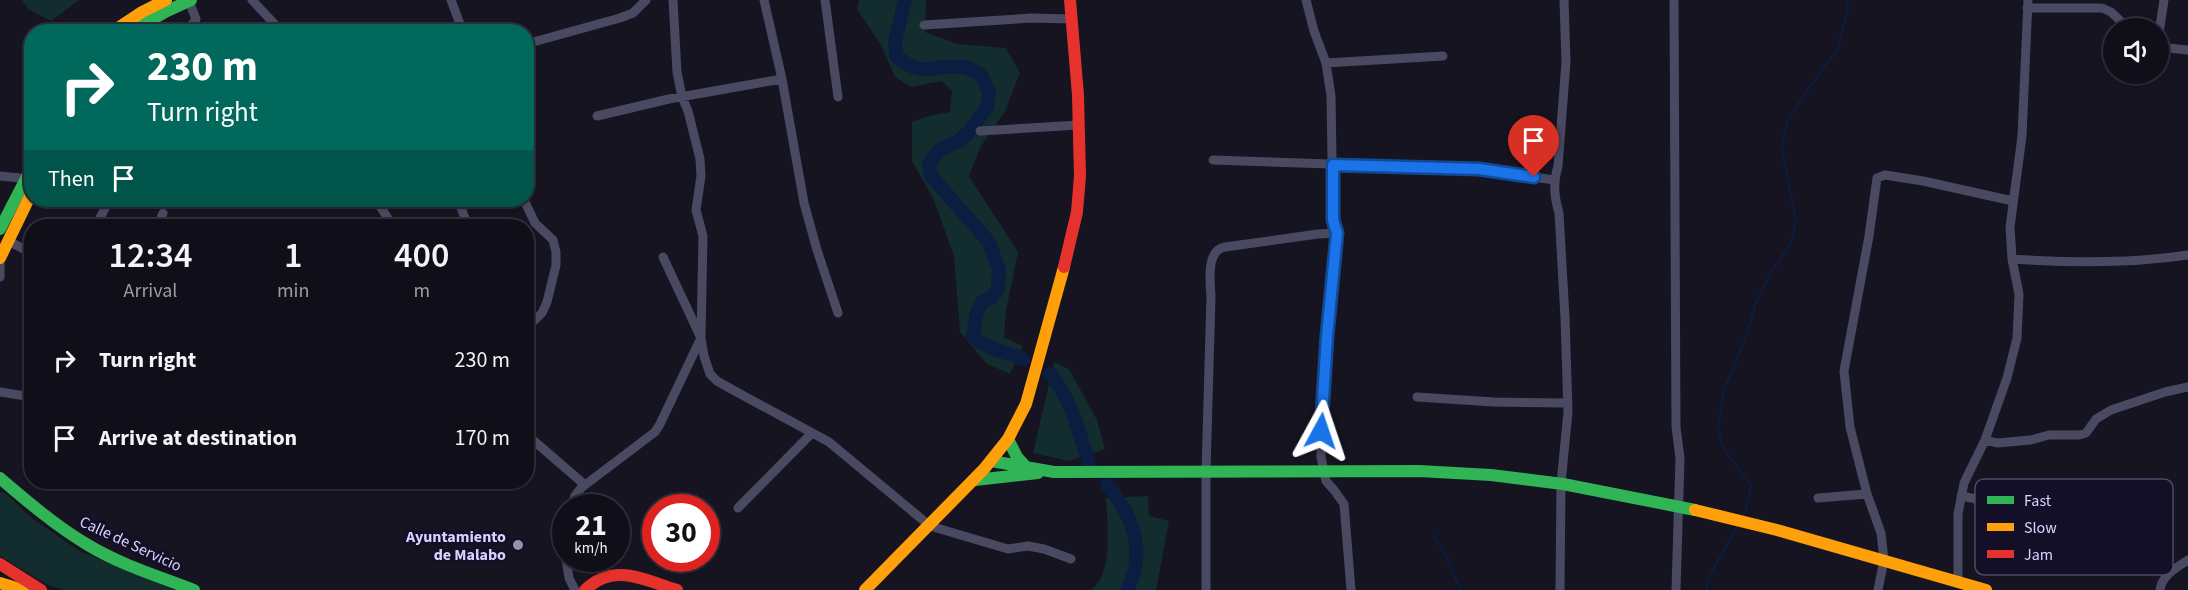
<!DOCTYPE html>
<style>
:root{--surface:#100f19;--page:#191822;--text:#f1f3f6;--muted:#9c9ca2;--line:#302f38}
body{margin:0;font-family:"Source Sans 3",sans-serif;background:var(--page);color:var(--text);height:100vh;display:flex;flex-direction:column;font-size:22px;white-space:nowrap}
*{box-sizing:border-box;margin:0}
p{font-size:20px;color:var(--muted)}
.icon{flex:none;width:33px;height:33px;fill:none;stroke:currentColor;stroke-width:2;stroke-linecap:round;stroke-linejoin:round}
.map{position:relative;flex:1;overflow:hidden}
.details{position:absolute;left:24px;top:219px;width:510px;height:270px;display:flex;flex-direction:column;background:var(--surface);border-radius:24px;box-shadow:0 2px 4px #0004,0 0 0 2px var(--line)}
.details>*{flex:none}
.top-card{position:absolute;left:24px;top:24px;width:510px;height:183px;border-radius:24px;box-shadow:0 2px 4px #0004,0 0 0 2px var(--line);background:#00695c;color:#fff;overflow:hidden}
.buttons{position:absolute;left:2103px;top:18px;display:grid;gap:12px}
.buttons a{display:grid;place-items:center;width:66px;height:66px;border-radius:50%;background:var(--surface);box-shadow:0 2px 4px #0004,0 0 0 2px var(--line);font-size:30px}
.speed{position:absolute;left:552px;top:494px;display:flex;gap:12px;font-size:30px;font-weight:700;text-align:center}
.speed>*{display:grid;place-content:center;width:78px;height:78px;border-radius:50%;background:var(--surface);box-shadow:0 2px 4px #0004,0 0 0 2px var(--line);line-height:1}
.speed small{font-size:15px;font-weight:400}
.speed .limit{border:9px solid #d22;background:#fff;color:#111}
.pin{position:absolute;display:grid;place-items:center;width:51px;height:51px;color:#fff;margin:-62px -26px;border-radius:50% 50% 50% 0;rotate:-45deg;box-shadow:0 0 6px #0007}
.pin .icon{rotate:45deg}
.me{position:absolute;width:66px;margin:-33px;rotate:5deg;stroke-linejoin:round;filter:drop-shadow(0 0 4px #0008)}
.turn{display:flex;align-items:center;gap:21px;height:126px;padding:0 24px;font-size:27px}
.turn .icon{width:78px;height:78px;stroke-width:2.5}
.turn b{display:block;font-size:42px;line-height:51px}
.then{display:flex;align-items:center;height:57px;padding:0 24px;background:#0003;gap:12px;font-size:22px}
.eta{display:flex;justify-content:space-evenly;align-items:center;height:102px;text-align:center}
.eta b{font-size:36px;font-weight:600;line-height:42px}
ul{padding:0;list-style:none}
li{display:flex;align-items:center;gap:18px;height:78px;padding:0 24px}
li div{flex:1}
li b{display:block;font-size:22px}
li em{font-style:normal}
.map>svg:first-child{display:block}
.green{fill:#132c2d}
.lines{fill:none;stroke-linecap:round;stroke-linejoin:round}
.stream{stroke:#0b1e41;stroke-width:2}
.river{stroke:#0b1e41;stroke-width:14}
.street{stroke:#4a4962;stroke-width:9}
.fast{stroke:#30b455;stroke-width:12}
.slow{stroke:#ff9f0a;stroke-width:12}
.jam{stroke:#e5322d;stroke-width:12}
.route-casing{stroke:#114b97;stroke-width:15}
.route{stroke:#1a73e8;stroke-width:10}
.poi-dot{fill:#9591b1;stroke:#130f26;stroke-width:2}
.labels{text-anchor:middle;stroke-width:6;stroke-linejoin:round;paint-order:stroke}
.poi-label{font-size:16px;font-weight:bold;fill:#d9d4ff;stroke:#130f26;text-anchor:end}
.street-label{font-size:16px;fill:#d9d4ff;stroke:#130f26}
.key{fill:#130f26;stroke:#4e4a67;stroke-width:1.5}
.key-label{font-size:16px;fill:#d9d4ff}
</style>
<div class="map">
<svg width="2188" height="590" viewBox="0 0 2188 590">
<rect width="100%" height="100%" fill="#161421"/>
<path class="green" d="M22,0H79L51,21L28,9Z
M859,0H926L925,32L957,44L1006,48L1020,73L1005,111L981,146L969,176L1018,252L1006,311L1004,337L1023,346L1010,374L987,364L960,332L954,256L933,198L912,161V122L932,115L950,112L952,91L942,81L911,87L895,77L881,45L857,9Z
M1054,362L1069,369L1097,420L1105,449L1069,461L1033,453Z
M0,492L5,493L33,519L81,552L179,590H64L48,585L0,556Z
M1148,496L1149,516L1169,521L1156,590H1090C1114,576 1107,523 1106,498Z"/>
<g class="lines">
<path class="stream" d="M1742,517L1746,510L1751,485L1723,448L1718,429L1724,389L1746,337L1756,303L1772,270L1790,245L1796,222L1782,148L1787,122L1807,90L1837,50L1848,10L1847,0
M1433,534L1447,558L1460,590
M1706,590L1709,577L1738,525"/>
<path class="river" d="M905,0L895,42L897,57C926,80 933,63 963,67C969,68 976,72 981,75L989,92L987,107L969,132L957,142L939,150L929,163L931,176L989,242L999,270L998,288L992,297L981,303L976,316L973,336C986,350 1006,351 1023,359
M1050,374C1072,400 1079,432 1089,464
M1107,485C1133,515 1147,552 1127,590"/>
<path class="street" d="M252,0L282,32
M451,0L463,32
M673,0L677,72L682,97L688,111L700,159L701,176L696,210L703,236L701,338L704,356L710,374L717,381L733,390L829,442L930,526L1008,549L1028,546L1044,549L1071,559
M764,0L782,79L804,203L817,250L838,313
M825,0L838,97
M1306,0L1314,31L1326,63L1331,96L1333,220L1337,233L1327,336L1321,431V457L1326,481L1334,490L1344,504L1351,590
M1674,0L1676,427L1680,458L1676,590
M2027,8H2102L2111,12L2128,28
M924,25L1032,18L1071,19
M186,32L196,19L189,1
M2158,39L2164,0
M526,44L620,18L633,13L646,0
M2158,47L2188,50
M1326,63L1443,56
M597,116L669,99L782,79
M980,131L1079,125
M1213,160L1479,169L1554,180
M0,176L30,179
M376,200L393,226
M458,200L468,226
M524,200L535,223L553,240L556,252V265L547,302L542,313L526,328
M96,226L109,200
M158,226L163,213
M9,241L32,254
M2012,259C2071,263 2129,264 2188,255
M0,263V277
M0,392L32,397
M1417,397L1494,402L1567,403
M526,434L585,485
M1985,440L1997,443L2031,440L2049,435H2079L2086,433L2096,419L2111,410L2165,392L2188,387
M1961,496C2008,506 2053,510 2101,503
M1818,498L1867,494
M571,507L575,496L581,488L655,432L660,424L701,338L663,257
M738,508L812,433
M566,558L569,578L575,590
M1958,582V514L1964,483L1985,440L2007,378L2017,338L2019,294L2012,259L2010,227L2022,136L2028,0
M1206,590V471L1211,296C1210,282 1206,250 1225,247L1318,234L1337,233
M1560,590L1561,483L1568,412L1565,317L1559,213C1554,196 1553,183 1558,166L1566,62L1564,0
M1878,590L1884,560L1881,533L1867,494L1850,427L1844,371L1869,236L1877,178L1885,175L1923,181L2013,201
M2160,590C2162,575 2176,568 2188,560"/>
<path class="fast" d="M131,32L165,12L191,0
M0,229L32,167
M1008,439L1017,457L1027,468
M991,461L1054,472L1419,471L1491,475L1563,484L1695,510
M0,478C28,502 56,526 88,545C121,565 158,576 194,590
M975,480L1038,473"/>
<path class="slow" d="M112,32L142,12L166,0
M0,258L32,192
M1695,510L1777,530L1986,590
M0,583L23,590
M865,590L984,469L1008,439L1026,404L1064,267"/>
<path class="jam" d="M1064,267L1077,212L1080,176L1078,95L1070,0
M0,564L41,590
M585,590C614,562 644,580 677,590"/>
</g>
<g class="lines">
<defs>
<path id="route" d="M1321,431L1327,336L1337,233L1333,220V165L1479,169L1534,177"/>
</defs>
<use href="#route" class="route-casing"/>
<use href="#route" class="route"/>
</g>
<circle class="poi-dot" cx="518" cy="545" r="6"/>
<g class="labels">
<g class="poi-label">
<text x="506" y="542">Ayuntamiento<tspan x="506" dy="18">de Malabo</tspan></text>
</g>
<g class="street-label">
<text transform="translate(131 543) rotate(25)" y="6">Calle de Servicio</text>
</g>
</g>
<rect x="1975" y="479" width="198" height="96" rx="9" class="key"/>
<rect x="1987" y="496" width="27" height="8" fill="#30b455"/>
<rect x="1987" y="523" width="27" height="8" fill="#ff9f0a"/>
<rect x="1987" y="550" width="27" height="8" fill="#e5322d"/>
<g class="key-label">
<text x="2024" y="506">Fast</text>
<text x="2024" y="533">Slow</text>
<text x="2024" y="560">Jam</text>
</g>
</svg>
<div class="buttons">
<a><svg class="icon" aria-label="sound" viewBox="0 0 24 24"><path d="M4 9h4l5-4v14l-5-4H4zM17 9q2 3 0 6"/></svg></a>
</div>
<div class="speed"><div>21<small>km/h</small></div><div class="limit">30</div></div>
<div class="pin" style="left:1534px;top:177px;background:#d93025"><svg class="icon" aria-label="arrive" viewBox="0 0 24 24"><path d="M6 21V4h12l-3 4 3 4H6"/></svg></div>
<svg class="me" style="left:1321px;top:431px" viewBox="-20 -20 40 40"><path d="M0-17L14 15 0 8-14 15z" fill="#1a73e8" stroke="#fff" stroke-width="4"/></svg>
<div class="top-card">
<div class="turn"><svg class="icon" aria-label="right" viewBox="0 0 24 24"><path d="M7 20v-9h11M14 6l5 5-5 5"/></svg><div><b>230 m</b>Turn right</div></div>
<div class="then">Then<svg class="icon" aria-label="arrive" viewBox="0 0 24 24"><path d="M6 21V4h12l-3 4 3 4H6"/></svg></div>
</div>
<section class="details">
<div class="eta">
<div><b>12:34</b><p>Arrival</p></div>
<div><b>1</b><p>min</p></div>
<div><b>400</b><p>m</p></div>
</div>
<ul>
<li><svg class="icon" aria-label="right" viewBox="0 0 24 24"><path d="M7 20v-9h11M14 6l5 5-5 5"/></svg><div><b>Turn right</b></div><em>230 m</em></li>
<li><svg class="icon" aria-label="arrive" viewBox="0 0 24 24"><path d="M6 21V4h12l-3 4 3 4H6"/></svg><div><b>Arrive at destination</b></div><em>170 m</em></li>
</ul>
</section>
</div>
